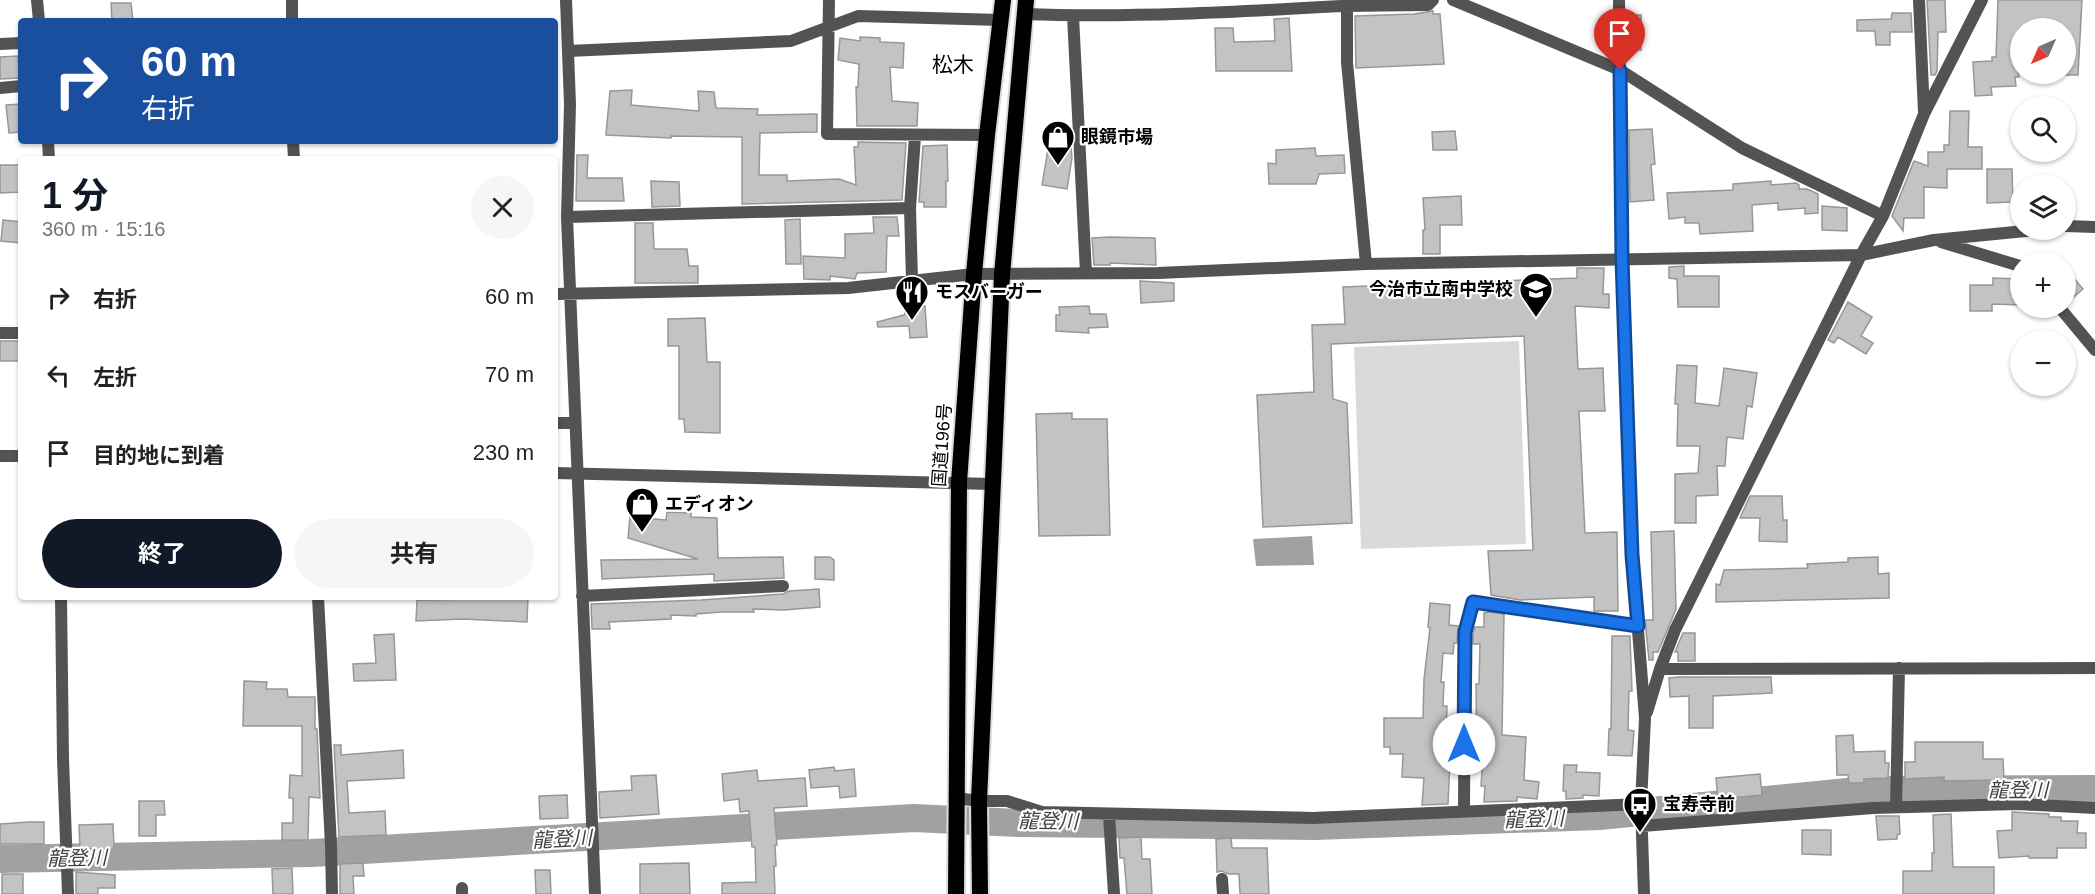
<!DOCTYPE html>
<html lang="ja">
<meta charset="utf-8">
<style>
:root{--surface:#fff;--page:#f6f6f6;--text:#222;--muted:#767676;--accent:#111827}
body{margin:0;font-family:Helvetica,"Noto Sans JP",sans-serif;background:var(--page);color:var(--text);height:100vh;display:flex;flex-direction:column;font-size:22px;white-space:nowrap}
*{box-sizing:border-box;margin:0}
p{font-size:20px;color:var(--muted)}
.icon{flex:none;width:33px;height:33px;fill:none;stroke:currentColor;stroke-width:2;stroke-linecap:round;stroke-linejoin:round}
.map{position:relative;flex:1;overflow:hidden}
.drawer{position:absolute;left:18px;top:156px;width:540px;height:444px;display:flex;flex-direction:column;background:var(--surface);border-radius:6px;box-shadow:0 2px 4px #0004}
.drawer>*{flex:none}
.hud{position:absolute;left:18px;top:18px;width:540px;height:126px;border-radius:6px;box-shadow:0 2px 4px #0004;background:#1a4fa0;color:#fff;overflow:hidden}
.needle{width:39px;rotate:225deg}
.tools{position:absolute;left:2010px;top:18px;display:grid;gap:12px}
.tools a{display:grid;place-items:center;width:66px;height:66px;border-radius:50%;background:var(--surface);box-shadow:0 2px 4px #0004;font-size:30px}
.pin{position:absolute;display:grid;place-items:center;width:51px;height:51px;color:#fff;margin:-62px -26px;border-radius:50% 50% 50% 0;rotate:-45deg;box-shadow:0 0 6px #0007}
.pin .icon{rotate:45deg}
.me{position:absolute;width:66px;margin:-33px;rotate:0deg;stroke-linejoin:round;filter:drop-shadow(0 0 4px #0008)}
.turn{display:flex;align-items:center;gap:21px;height:126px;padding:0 24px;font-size:27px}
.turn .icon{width:78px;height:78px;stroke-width:2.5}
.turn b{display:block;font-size:42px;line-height:51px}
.round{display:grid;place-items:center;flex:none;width:63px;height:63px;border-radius:32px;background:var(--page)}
.summary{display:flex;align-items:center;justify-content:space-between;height:102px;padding:0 24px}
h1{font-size:36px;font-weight:700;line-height:45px;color:var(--accent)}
.button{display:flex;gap:12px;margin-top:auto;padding:12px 24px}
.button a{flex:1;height:69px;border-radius:36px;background:var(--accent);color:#fff;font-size:24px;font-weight:700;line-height:69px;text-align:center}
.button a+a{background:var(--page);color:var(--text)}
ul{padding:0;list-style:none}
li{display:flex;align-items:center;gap:18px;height:78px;padding:0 24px}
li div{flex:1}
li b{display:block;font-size:22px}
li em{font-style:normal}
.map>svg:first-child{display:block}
.green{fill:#dadada}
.water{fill:#a1a1a1}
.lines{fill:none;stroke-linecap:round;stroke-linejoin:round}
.river{stroke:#a1a1a1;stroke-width:28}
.building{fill:#c3c3c3;stroke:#979797;stroke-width:1.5}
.trunk-casing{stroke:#dbdbdb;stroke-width:20}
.minor{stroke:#535353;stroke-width:12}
.tertiary{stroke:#535353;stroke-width:12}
.trunk{stroke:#000;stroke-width:16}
.route-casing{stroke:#114b97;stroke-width:15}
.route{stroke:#1a73e8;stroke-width:10}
.labels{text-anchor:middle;stroke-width:4.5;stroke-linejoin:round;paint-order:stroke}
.poi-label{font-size:18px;font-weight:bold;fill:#000;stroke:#fff;text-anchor:start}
.street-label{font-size:18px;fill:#000;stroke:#fff}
.water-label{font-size:20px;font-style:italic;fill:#424242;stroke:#fff}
.quarter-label{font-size:21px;fill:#000;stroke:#fff}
</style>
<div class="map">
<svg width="2095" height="894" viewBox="0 0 2095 894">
<rect width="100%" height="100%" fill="#fff"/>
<path class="green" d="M1519,341L1526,544L1361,549L1354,347Z"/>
<path class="water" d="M1312,536L1314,565L1256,566L1253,539Z"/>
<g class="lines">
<path class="river" d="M0,859L311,853L914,818L1019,823L1315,826L1599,816L1868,790L2095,789"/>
</g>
<path class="building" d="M1927,0H1945L1946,32H1938L1937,71L1935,75H1931Z
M1998,0H2082L2078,75H2066V28H2020V46L2017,45L2019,77H2015L2016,86L1991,87L1992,95L1975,96L1973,62L1992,61V57H1996Z
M111,3H131L133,21H112Z
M1433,11V14H1440L1444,64L1356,68L1355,16L1414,14Z
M1892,13H1911L1912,32H1890V45H1876L1875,31H1857V20L1891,19Z
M1627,15H1641V50L1628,49Z
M1289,18L1292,71H1216L1215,28H1233L1234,42L1275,41L1274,19Z
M860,37L880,38V42L904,43L903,68L890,67L892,101L918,103L917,126H857L856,87H858L859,64L838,60L840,38L860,41Z
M18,56L20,78L0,79V57Z
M632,90L631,105L699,111L698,91L714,92L716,108L758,109L757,115L817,114V132L760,133L759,175H787V181L839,179L856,185L854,147H858V142L906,143L902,200L742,204V137L671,136V138L606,135L610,91Z
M21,104V132L9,133L6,105Z
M1950,111H1969L1968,147H1982V169H1947V188L1924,187V218H1904L1903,231L1892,216L1914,161L1928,166V152H1944V145H1949Z
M1652,129L1655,164L1651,165L1654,200L1630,202L1629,130Z
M1455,131L1457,150H1433L1432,132Z
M1049,143L1071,146L1072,158L1067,189L1042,185Z
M947,145L948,181H946V207H924V202H919L923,146Z
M1315,148L1316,156L1344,155L1345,173L1319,174L1316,184H1269L1268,163L1276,164V150Z
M577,155H588L587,178H622L624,201H576Z
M0,165H21V192L0,193Z
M1987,169H2012L2013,202L1987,203Z
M651,181L679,182L680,206L652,207Z
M1771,181V185L1796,183L1799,185V189H1807L1818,194V213L1805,214V208L1778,210V203L1752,205L1753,231L1700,234L1699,223H1685V217L1669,219L1667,193L1733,190V184Z
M1461,196L1462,225H1440V254H1423V230H1425L1423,198Z
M1822,206L1847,208V231L1822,230Z
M873,217H897L899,236H887L886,272L857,273L855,279L830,276V280L804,279L803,256L845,258V234L874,233Z
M800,219L801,264H786L785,220Z
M3,220L21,222V243L1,241Z
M635,223H653L654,249H687L689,266H698V283H635Z
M1110,237L1155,238L1156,265L1110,263V265H1094L1092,238Z
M1684,266V276H1719V307H1678L1677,279L1669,278V267Z
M1577,268H1604L1603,294H1609V308L1575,306L1578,369L1603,368L1604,394L1605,411H1579L1585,533L1617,532L1618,611H1594V597L1520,600L1491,595L1488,551L1533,550L1524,336L1331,344L1333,399L1347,403L1352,523L1263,527L1257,395L1314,392L1312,325L1345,324L1343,287L1577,278Z
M2066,269L2083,289L2067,303L2066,302Z
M1993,278L2020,279V305L1992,304V311H1970V285H1993Z
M1140,281L1174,283V301L1141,303Z
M1848,302L1872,317L1861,336L1873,343L1866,354L1838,337L1834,343L1828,340Z
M925,306L927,337L910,338L909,326L878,327L877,322L904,315L908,307Z
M1089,306L1090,314H1106L1108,327L1088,328L1089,333L1056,331V315H1060L1059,307Z
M705,318L707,362H720V433L685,432L684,419H679V346H668V319Z
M0,341H21V361H0Z
M1677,365L1697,366L1695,403L1719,406L1724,368L1757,373L1752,407L1747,406L1743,439L1727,437L1725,466H1717L1718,495L1696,496V523H1675V474L1698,473L1700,446H1677L1678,404H1675Z
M1072,413V419H1107L1110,535L1039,536L1036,414Z
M1750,496H1782L1783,520H1787V542L1759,541L1760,518H1740Z
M667,512L691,513V517L717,518L718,558L783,557L784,578L714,581V574L602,579L601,560L698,559L628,538L630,517L666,520Z
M1674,531L1676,609L1658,652H1653V660H1649L1645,620H1653L1651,532Z
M815,557H830L834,560V580L815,579Z
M1878,557V574L1889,573V598L1716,602V584L1720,585L1724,570L1808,568L1807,564L1848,562V558Z
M819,589L820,607L784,610L753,609L754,612H721L696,614V616L671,615V619L609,622L610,629H592L591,604L701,600L783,594L789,591Z
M475,597H528L527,622L462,619L416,621L417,600L475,599Z
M1430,603L1450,605L1449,625L1458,626L1457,643H1454L1453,654L1443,653L1441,682H1444L1443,706H1447L1445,761H1450L1448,804L1422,805L1424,778L1402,777L1403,754H1390V747H1384V718H1423L1424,679L1430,628L1428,627Z
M1491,612L1504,614L1502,735L1526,737L1524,780L1539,782L1537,799L1517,797V801L1484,802L1485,786H1481L1483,756H1477L1476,684H1479L1480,644H1473V633L1475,627H1484V613Z
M1683,633H1695V661H1678V652H1675Z
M394,634L396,680L354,681L353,664L376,663L374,635Z
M1612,636H1630L1632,691H1629L1628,730L1634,731L1632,756L1608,755L1609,729H1611Z
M1678,677H1771L1772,693L1713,696V728H1689V696L1670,697L1669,678Z
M244,681L267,682L266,689H287L288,697H315V729H317L320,798L309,797L308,840H282V823H293V798H289L290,775L302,776V726H243Z
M1853,735L1854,752L1885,751V763H1889L1888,778L1864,779V783H1849L1848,775H1837L1836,736Z
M1915,742H1983V759H2003L2004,780L1944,781V777L1905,779V762H1915Z
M334,745H341V755L403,750L404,778L347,781L349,813L385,811L386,835L339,837Z
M1564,765H1577L1576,772L1600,773L1599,796L1583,795V798L1566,799V791H1563Z
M834,767L835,771L854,769L856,796L840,798L839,786L811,788L809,770Z
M757,770L758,781L805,778L807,806L774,808L777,845H775L776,866H774L775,894H722V883L756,882L755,847H752L749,811L740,812L739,799L724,801L722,774Z
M1760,774L1762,795L1718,799L1716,778Z
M656,775L659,814L600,818L599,792L632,790L631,776Z
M567,795L568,818L540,819L539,796Z
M139,801H164L165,815H156V836H139Z
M2012,812L2049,814V817H2061V821H2078L2077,833H2086V848H2057V858H2029V856L1999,858L1997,831L2012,830Z
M1951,814L1953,867H1994V894H1903V871H1932V853H1934L1933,815Z
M1876,816H1899L1900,834L1897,835V839L1878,840Z
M29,822H44V844H0V824Z
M113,824L114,848L80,849L79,825Z
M1802,830H1831V855L1802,854Z
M1141,837L1142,859H1150L1152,894H1127L1124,858H1120L1119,838Z
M1231,838L1232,848H1267L1269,894H1240L1239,874H1228L1222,871L1217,872L1216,839Z
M363,863L364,876H353L354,894H340V864Z
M689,863L690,894H640V864Z
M292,868L293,894H273L272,869Z
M535,870H550L551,894H536Z
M76,872L115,875V888H98V894H76Z
M2,874H23V894H2Z"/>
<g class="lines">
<defs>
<path id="trunk" d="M956,894L959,482L974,274L987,135L1003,0
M980,894L979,801L1002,275L1026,0"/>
</defs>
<use href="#trunk" class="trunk-casing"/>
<path class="minor" d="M37,0L39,21
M292,0V21
M566,0L570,104L567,217L595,894
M829,0L827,134L987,135
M1453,0L1620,70L1742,148L1883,216
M1619,0L1622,259L1632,555L1645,718L1641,804L1644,894
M1919,0L1924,113
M1343,6L1428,5L1433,0
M1024,14C1130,18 1236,12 1343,6L1347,10V62L1366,264
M1073,16L1086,273
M0,44L21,43
M568,51L791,41L858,16L1001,20
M0,88L21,86
M48,141L49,159
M293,141L294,159
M567,217L910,208
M2066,226L2095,227
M1941,242L2020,266
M912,280L910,208L915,136
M555,294L848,288L974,274L1158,273L1366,264L1861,255L1934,240L2035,230
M2060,308L2095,350
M0,333H21
M555,423H575
M582,596L783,586
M61,597L63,759L68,894
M318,597L331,845L332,894
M1660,669L2095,668
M1647,712L1660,669L1675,630L1861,255L1883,216L1924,114L1982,0
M956,798L979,801H1007L1042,812L1313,818L1641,804
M1896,807L1899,668
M1464,811L1465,632L1473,601L1638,626
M1109,815L1114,894
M1642,826L1873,808L2017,804L2095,808
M1222,879L1223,894
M462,888V894"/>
<path class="tertiary" d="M0,456H21
M555,473L992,484"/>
<use href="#trunk" class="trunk"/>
</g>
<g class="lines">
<defs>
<path id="route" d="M1464,744L1465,632L1473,602L1638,626L1632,555L1622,259L1620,70"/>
</defs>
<use href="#route" class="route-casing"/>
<use href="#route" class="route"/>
</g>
<defs>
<symbol id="shop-pin" viewBox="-11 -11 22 30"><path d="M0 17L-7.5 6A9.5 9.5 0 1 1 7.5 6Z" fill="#000" stroke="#fff"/><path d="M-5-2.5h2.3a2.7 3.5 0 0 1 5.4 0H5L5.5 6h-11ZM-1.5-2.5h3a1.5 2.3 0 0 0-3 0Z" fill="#fff"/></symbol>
<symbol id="school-pin" viewBox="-11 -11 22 30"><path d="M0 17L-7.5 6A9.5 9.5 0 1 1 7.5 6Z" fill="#000" stroke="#fff"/><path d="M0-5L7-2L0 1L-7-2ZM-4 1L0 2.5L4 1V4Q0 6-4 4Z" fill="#fff"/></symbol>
<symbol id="restaurant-pin" viewBox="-11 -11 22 30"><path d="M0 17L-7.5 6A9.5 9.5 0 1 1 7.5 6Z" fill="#000" stroke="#fff"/><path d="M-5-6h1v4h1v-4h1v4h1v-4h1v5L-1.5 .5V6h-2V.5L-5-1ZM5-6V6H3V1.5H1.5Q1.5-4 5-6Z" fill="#fff"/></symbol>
<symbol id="bus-pin" viewBox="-11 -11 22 30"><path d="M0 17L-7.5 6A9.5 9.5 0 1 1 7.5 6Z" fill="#000" stroke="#fff"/><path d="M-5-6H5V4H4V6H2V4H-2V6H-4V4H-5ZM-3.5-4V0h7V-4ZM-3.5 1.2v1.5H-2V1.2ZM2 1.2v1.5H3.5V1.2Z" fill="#fff"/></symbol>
</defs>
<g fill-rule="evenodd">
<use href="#shop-pin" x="1039" y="118" width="38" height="52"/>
<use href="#school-pin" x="1517" y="270" width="38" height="52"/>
<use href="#restaurant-pin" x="893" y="273" width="38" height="52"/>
<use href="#shop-pin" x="623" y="485" width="38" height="52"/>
<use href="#bus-pin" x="1621" y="785" width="38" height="52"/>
</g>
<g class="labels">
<g class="poi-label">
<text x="1081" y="143">眼鏡市場</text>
<text x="1513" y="295" text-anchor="end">今治市立南中学校</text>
<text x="935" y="298">モスバーガー</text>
<text x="665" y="510">エディオン</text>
<text x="1663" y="810">宝寿寺前</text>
</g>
<g class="street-label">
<text transform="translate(942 445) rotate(-86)" y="6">国道196号</text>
</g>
<g class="water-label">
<text x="2018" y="797">龍登川</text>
<text transform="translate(1534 819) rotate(-2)" y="7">龍登川</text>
<text transform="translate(1048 821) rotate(1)" y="7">龍登川</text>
<text transform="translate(562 839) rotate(-3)" y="7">龍登川</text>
<text transform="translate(77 858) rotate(-1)" y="7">龍登川</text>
</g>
<g class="quarter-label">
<text x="953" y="72">松木</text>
</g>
</g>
</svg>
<div class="tools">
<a><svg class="needle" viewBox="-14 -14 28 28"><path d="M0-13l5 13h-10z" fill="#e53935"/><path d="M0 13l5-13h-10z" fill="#767676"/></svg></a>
<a><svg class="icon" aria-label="search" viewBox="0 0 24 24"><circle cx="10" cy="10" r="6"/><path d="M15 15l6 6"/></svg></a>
<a><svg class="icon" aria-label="layers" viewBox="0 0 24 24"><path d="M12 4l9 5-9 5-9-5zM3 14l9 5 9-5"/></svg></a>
<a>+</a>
<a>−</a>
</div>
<div class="pin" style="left:1620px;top:70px;background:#d93025"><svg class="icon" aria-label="arrive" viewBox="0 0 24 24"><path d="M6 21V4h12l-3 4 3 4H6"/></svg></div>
<svg class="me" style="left:1464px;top:744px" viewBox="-20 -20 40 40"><circle r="19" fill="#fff"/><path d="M0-13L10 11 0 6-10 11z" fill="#1a73e8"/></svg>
<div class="hud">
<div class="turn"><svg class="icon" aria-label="right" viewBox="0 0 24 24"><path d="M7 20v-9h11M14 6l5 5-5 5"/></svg><div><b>60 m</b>右折</div></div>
</div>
<section class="drawer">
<div class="summary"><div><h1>1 分</h1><p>360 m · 15:16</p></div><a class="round"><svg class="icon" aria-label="close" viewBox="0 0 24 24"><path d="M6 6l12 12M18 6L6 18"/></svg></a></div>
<ul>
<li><svg class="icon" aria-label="right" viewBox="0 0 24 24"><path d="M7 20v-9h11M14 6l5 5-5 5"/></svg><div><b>右折</b></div><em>60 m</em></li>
<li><svg class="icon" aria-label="left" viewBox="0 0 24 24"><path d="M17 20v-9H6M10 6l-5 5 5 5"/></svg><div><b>左折</b></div><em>70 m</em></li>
<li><svg class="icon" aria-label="arrive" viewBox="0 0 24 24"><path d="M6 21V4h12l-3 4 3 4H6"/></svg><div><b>目的地に到着</b></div><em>230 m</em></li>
</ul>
<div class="button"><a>終了</a><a>共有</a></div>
</section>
</div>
